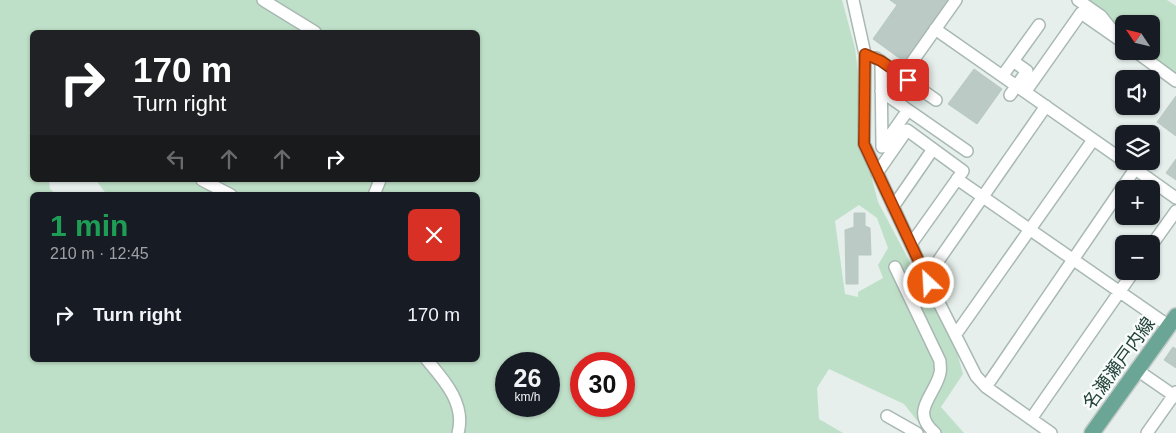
<!DOCTYPE html>
<meta charset="utf-8">
<style>
:root{--surface:#171b24;--page:#242831;--text:#f1f3f6;--muted:#9ea1a6}
body{margin:0;font-family:Arial,"Noto Sans JP",sans-serif;background:var(--page);color:var(--text);height:100vh;display:flex;flex-direction:column;font-size:19px;white-space:nowrap}
*{box-sizing:border-box;margin:0}
p{font-size:16px;color:var(--muted)}
.icon{flex:none;width:28px;height:28px;fill:none;stroke:currentColor;stroke-width:2;stroke-linecap:round;stroke-linejoin:round}
.map{position:relative;flex:1;overflow:hidden}
.details{position:absolute;left:30px;top:192px;width:450px;height:170px;display:flex;flex-direction:column;background:var(--surface);border-radius:8px;box-shadow:0 1px 4px #0004}
.details>*{flex:none}
.hud{position:absolute;left:30px;top:30px;width:450px;height:152px;border-radius:8px;box-shadow:0 1px 4px #0004;background:#202124;color:#fff;overflow:hidden}
.needle{width:32px;rotate:305deg}
.fabs{position:absolute;left:1115px;top:15px;display:grid;gap:10px}
.fabs a{display:grid;place-items:center;width:45px;height:45px;border-radius:8px;background:var(--surface);box-shadow:0 1px 4px #0004;font-size:25px}
.speed{position:absolute;left:495px;top:352px;display:flex;gap:10px;font-size:25px;font-weight:700;text-align:center}
.speed>*{display:grid;place-content:center;width:65px;height:65px;border-radius:50%;background:var(--surface);box-shadow:0 1px 4px #0004;line-height:1}
.speed small{font-size:12px;font-weight:400}
.speed .limit{border:8px solid #d22;background:#fff;color:#111}
.pin{position:absolute;display:grid;place-items:center;width:42px;height:42px;color:#fff;margin:-21px;border-radius:10px;box-shadow:0 2px 8px #0006}
.me{position:absolute;width:55px;margin:-28px;rotate:335deg;stroke-linejoin:round;filter:drop-shadow(0 0 4px #0008)}
.turn{display:flex;align-items:center;gap:18px;height:105px;padding:0 20px;font-size:22px}
.turn .icon{width:65px;height:65px;stroke-width:2.5}
.turn b{display:block;font-size:35px;line-height:42px}
.lanes{display:flex;align-items:center;height:48px;padding:0 20px;background:#0003;justify-content:center;gap:25px;direction:ltr}
.lanes .off{opacity:.35}
.round{display:grid;place-items:center;flex:none;width:52px;height:52px;border-radius:8px;background:var(--page)}
.head{display:flex;align-items:center;justify-content:space-between;height:85px;padding:0 20px}
h1{font-size:30px;font-weight:700;line-height:38px;color:#1e9e55}
ul{padding:0;list-style:none}
li{display:flex;align-items:center;gap:15px;height:75px;padding:0 20px}
li div{flex:1}
li b{display:block;font-size:19px}
li em{font-style:normal}
.map>svg:first-child{display:block}
.green{fill:#bfe0c8;fill-rule:evenodd}
.building{fill:#bbcac4;stroke:#b8c9c2}
.lines{fill:none;stroke-linecap:round;stroke-linejoin:round}
.minor-casing{stroke:#a8b8b2;stroke-width:14}
.major-casing{stroke:#c2cac8;stroke-width:18}
.minor{stroke:#fff;stroke-width:11}
.major{stroke:#6aa596;stroke-width:15}
.route-casing{stroke:#983908;stroke-width:12}
.route{stroke:#ea580c;stroke-width:9}
.labels{text-anchor:middle;stroke-width:5;stroke-linejoin:round;paint-order:stroke}
.street-label{font-size:18px;fill:#24423a;stroke:#f7fbf9}
</style>
<div class="map">
<svg width="1176" height="433" viewBox="0 0 1176 433">
<rect width="100%" height="100%" fill="#e6efeb"/>
<path class="green" d="M0,0H842L855,48L871,175L878,202L956,349L963,374L941,407L964,433H927L904,404L829,369L817,388L819,419L843,433H0ZM32,32H478V180H96L107,195H478V360H32V195H57L50,189L49,180H32ZM859,205L877,218L888,248L878,265L883,278L858,292V297L845,294L835,221ZM506,364H549V406H506ZM581,364H624V406H581Z
M1084,0H1167L1176,6V77L1139,51H1151V24H1124V40Z"/>
<path class="building" d="M890,0H951L906,63L873,39L897,5Z
M974,69L1002,89L977,124L948,104Z
M1176,96V136L1157,122Z
M1176,159V180L1166,173Z
M854,213H865V226L870,228L871,255H858V284H846L845,230L854,227Z
M1173,347L1176,349V368L1164,360Z"/>
<g class="lines">
<defs>
<path id="minor" d="M263,0L315,32
M853,0L865,54L864,144L929,283L976,376L986,387L1051,433
M1078,0L1101,16L1112,30
M935,29L1124,161
M1135,51L1176,81
M876,58L936,100
M881,61L882,147L908,110L967,151
M905,72L956,0
M1003,75L1039,25
M881,91L908,110
M1026,91L1081,13L1124,43
M1010,95L1027,71L1013,61
M1131,166L1176,198
M877,173L907,130L963,171L911,244
M957,179L1169,326
M202,180L231,195
M374,195L380,180
M893,207L933,149
M1151,246L1176,211
M895,267L940,361C940,365 941,370 940,373C935,396 909,411 935,433
M927,277L1046,106
M956,334L1093,140
M427,360C444,380 466,404 458,433
M1137,370L1176,397
M986,387L1135,169
M887,416L917,433
M1031,419L1134,271
M1147,433L1176,392"/>
<path id="major" d="M1092,433L1176,316"/>
</defs>
<use href="#minor" class="minor-casing"/>
<use href="#major" class="major-casing"/>
<use href="#minor" class="minor"/>
<use href="#major" class="major"/>
</g>
<g class="lines">
<defs>
<path id="route" d="M908,80L881,61L865,54L864,144L929,283"/>
</defs>
<use href="#route" class="route-casing"/>
<use href="#route" class="route"/>
</g>
<g class="labels">
<g class="street-label">
<text transform="translate(1119 363) rotate(-54)" y="6">名瀬瀬戸内線</text>
</g>
</g>
</svg>
<div class="fabs">
<a><svg class="needle" viewBox="-14 -14 28 28"><path d="M0-13l5 13h-10z" fill="#e53935"/><path d="M0 13l5-13h-10z" fill="#9ea1a6"/></svg></a>
<a><svg class="icon" aria-label="sound" viewBox="0 0 24 24"><path d="M4 9h4l5-4v14l-5-4H4zM17 9q2 3 0 6"/></svg></a>
<a><svg class="icon" aria-label="layers" viewBox="0 0 24 24"><path d="M12 4l9 5-9 5-9-5zM3 14l9 5 9-5"/></svg></a>
<a>+</a>
<a>−</a>
</div>
<div class="speed"><div>26<small>km/h</small></div><div class="limit">30</div></div>
<div class="pin" style="left:908px;top:80px;background:#d93025"><svg class="icon" aria-label="arrive" viewBox="0 0 24 24"><path d="M6 21V4h12l-3 4 3 4H6"/></svg></div>
<svg class="me" style="left:929px;top:283px" viewBox="-20 -20 40 40"><circle r="17" fill="#ea580c" stroke="#fff" stroke-width="3"/><path d="M0-11L8 9 0 5-8 9z" fill="#fff"/></svg>
<div class="hud">
<div class="turn"><svg class="icon" aria-label="right" viewBox="0 0 24 24"><path d="M7 20v-9h11M14 6l5 5-5 5"/></svg><div><b>170 m</b>Turn right</div></div>
<div class="lanes"><svg class="icon off" aria-label="left" viewBox="0 0 24 24"><path d="M17 20v-9H6M10 6l-5 5 5 5"/></svg><svg class="icon off" aria-label="ahead" viewBox="0 0 24 24"><path d="M12 20V5M6 11l6-6 6 6"/></svg><svg class="icon off" aria-label="ahead" viewBox="0 0 24 24"><path d="M12 20V5M6 11l6-6 6 6"/></svg><svg class="icon" aria-label="right" viewBox="0 0 24 24"><path d="M7 20v-9h11M14 6l5 5-5 5"/></svg></div>
</div>
<section class="details">
<div class="head"><div><h1>1 min</h1><p>210 m · 12:45</p></div><a class="round" style="background:#d93025;color:#fff"><svg class="icon" aria-label="close" viewBox="0 0 24 24"><path d="M6 6l12 12M18 6L6 18"/></svg></a></div>
<ul>
<li><svg class="icon" aria-label="right" viewBox="0 0 24 24"><path d="M7 20v-9h11M14 6l5 5-5 5"/></svg><div><b>Turn right</b></div><em>170 m</em></li>
</ul>
</section>
</div>
